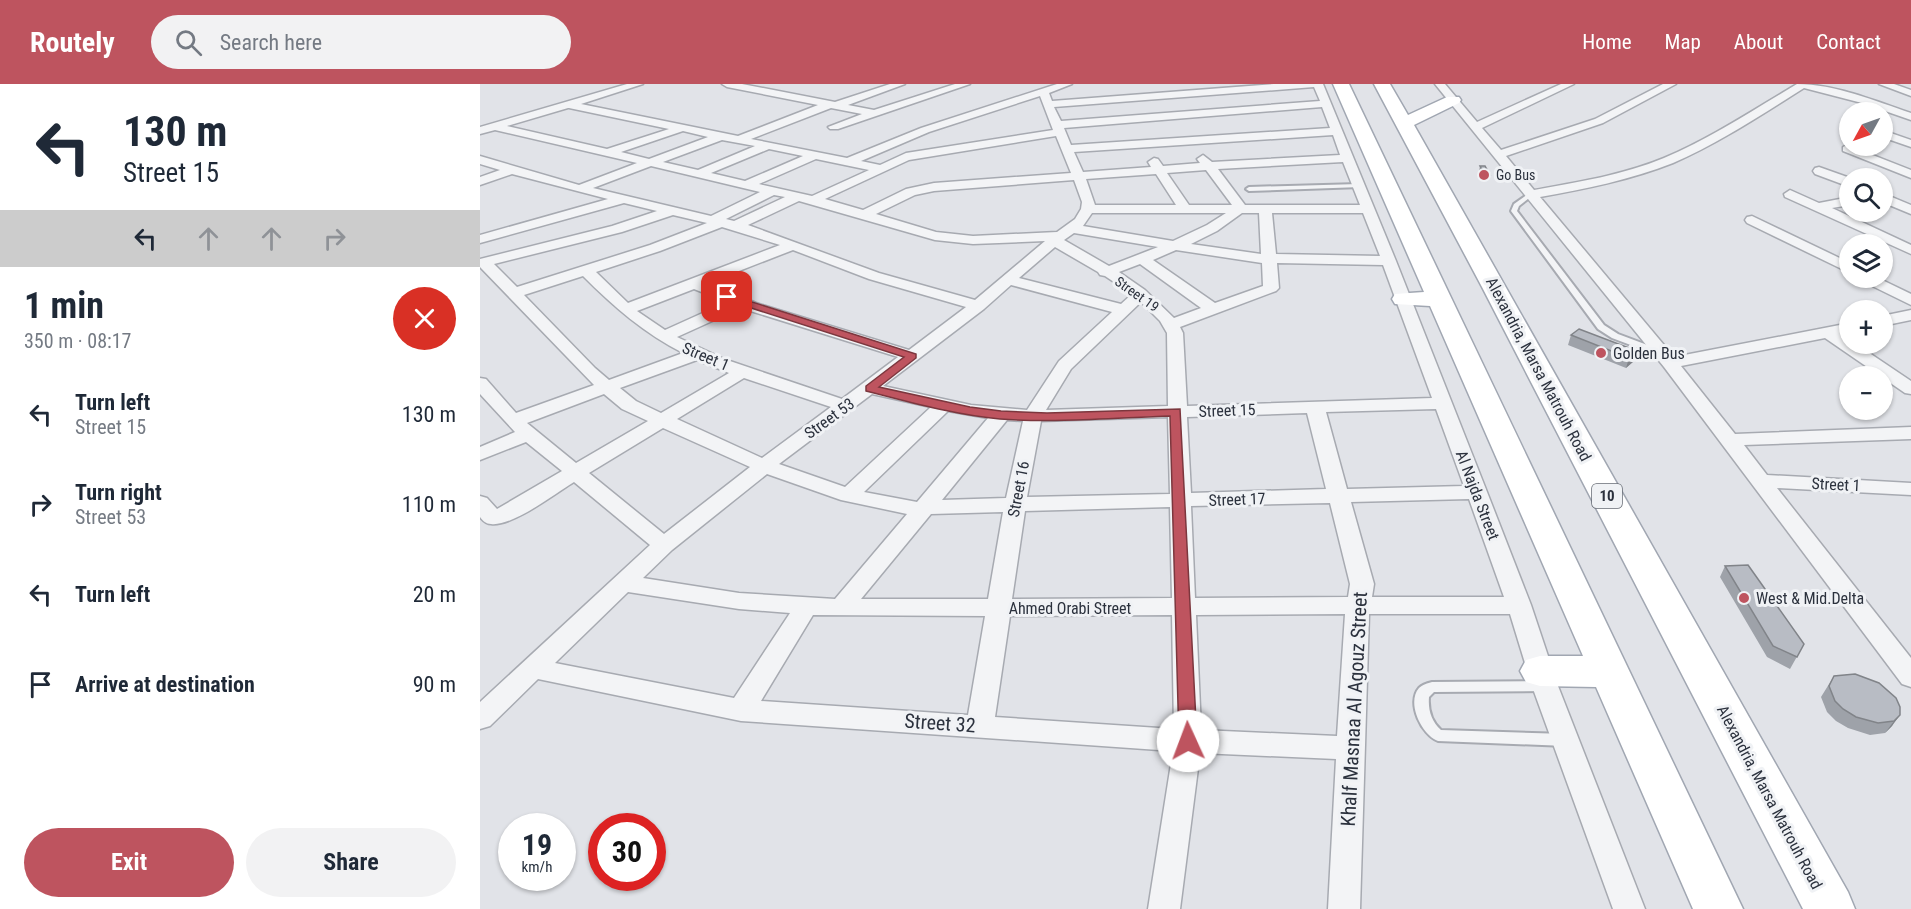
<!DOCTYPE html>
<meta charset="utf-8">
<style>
:root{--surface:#fff;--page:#f2f2f3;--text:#1f2937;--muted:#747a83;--accent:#be545f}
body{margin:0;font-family:"Roboto Condensed",sans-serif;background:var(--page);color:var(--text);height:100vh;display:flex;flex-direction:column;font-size:22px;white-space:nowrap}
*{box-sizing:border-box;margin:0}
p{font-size:20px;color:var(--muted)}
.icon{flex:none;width:33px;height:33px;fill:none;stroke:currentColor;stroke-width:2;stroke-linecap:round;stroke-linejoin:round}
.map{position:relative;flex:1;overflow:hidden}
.sheet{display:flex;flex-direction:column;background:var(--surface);width:480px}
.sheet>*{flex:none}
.top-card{background:#fff;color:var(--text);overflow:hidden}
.needle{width:39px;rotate:230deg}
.fabs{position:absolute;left:1359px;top:18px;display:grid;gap:12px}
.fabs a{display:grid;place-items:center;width:54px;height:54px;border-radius:50%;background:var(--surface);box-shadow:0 2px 4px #0004;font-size:30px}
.speed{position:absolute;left:18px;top:729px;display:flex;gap:12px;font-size:30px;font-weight:700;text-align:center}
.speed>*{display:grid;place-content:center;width:78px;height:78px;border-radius:50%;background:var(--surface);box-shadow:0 2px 4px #0004;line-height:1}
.speed small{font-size:15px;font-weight:400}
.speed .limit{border:9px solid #d22;background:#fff;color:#111}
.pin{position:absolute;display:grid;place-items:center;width:51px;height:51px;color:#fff;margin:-26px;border-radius:12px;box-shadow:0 3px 9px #0006}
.me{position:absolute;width:66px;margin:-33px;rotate:358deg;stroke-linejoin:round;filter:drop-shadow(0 0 4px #0008)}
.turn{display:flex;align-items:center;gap:21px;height:126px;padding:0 24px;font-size:27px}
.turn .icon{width:78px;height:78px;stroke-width:2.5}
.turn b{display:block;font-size:42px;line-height:51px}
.lanes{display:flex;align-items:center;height:57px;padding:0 24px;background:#0003;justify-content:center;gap:30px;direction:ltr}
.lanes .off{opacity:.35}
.round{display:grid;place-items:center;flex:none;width:63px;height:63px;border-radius:32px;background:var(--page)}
.summary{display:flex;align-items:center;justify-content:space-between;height:102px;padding:0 24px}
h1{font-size:36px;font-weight:700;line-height:45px}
.action{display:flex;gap:12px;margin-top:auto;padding:12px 24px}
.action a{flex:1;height:69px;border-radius:36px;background:var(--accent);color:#fff;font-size:24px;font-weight:700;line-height:69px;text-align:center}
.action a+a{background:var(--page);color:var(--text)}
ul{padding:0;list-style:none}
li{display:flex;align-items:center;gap:18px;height:90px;padding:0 24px}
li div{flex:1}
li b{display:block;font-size:22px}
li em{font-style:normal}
header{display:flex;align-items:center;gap:36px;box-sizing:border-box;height:84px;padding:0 30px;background:var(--accent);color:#fff}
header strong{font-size:28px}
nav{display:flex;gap:33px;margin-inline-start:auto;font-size:21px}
.search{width:420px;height:54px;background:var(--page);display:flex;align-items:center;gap:15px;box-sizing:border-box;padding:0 21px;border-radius:33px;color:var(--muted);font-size:22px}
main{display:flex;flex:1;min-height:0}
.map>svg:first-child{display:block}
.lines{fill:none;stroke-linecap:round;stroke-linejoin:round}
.service-casing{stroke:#a7aab1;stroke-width:4}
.minor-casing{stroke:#a7aab1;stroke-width:3}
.primary-casing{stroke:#a1a7b2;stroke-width:3}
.service{fill:#f3f4f6;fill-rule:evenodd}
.minor{fill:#f3f4f6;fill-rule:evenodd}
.primary{fill:#fff;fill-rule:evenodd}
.wall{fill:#9ea2a9}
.shaded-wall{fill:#818489}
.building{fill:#b8bcc4;stroke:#818489;stroke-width:1.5}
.route{fill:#be545f;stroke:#7c373e;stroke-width:1.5}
.poi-dot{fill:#be545f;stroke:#f0f2f5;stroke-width:2}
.labels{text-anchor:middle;stroke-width:6;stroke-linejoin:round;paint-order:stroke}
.far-poi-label{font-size:14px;fill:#2b313d;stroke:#f0f2f5;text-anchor:start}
.far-street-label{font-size:14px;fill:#2b313d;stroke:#f0f2f5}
.shield{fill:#f0f2f5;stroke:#666b74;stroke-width:1.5}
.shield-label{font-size:15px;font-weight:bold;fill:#2b313d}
.poi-label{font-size:16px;fill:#2b313d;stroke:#f0f2f5;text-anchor:start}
.street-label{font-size:16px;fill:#2b313d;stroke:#f0f2f5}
.near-street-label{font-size:20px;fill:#2b313d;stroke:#f0f2f5}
</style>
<header>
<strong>Routely</strong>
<div class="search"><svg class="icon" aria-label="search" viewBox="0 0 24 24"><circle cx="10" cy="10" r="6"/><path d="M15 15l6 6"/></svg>Search here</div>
<nav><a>Home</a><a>Map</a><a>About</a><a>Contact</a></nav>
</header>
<main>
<section class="sheet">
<div class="top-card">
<div class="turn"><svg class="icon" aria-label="left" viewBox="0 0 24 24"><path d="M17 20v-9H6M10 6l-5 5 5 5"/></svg><div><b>130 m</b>Street 15</div></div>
<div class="lanes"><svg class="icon" aria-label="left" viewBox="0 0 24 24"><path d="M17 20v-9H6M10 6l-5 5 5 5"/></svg><svg class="icon off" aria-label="ahead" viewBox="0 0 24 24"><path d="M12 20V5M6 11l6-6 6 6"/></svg><svg class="icon off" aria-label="ahead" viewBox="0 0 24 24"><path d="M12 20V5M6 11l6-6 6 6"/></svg><svg class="icon off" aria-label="right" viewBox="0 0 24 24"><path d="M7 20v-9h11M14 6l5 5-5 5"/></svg></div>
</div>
<div class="summary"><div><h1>1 min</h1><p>350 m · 08:17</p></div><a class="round" style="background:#d93025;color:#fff"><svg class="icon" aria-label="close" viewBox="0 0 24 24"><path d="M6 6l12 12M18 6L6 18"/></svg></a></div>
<ul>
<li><svg class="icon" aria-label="left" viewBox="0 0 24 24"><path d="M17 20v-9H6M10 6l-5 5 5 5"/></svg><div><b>Turn left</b><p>Street 15</p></div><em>130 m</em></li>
<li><svg class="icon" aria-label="right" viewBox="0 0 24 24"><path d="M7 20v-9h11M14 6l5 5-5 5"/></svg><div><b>Turn right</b><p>Street 53</p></div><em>110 m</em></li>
<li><svg class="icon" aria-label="left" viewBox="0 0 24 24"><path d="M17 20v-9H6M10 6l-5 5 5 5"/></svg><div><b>Turn left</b></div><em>20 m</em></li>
<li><svg class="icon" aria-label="arrive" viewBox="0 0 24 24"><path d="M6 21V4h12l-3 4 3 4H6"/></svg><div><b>Arrive at destination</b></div><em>90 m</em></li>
</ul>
<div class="action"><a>Exit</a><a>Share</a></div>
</section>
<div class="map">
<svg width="1431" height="825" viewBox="0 0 1431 825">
<rect width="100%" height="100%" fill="#e1e3e8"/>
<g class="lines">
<defs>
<path id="service" d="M879,100L882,102L881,103L769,107L766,105L769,103Z
M1048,110L1053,111L1039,122L1037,127L1124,241L1138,250L1186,268V272H1180L1132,254L1118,245L1031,127L1034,120Z
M1065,597L1070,598L1072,602L1070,606L1065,607L954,608L949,613C948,626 951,637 961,646L1086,650L1091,652L1093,656L1091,660L1086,662L958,657C942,651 926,619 939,604C942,601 948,599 952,598Z"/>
<path id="minor" d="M147,0H163L101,20L258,52L338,21L247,3L242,0H262L355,18L410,0H425L368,21L394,26L475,0H490L358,45H350L348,43L382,30L351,24L271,55L367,74L441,44L577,0H592L569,9L572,17L794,0H843L916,177L1007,408L1051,521L1078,602L1165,825H1133L1052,602L1030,530H889L880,825H848L856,675L720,669L700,825H668L693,667L261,637L58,595L10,642L0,645V618L170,461L94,398C76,409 32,443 11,440C6,440 3,437 0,433V412L7,414L17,425L82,387L46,358L0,376V363L35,348L0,310V294L6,295L36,329L114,301L0,183V175L132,142L177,127L144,119L0,159V151L128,115L32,90L0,101V93L20,86L0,80V72L99,101L157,79L15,46L0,50V43ZM834,3L840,17L581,37L574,23ZM560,12L573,46L426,69L400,81L381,77L449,48ZM842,23L850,44L591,61L584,44ZM88,24H89L189,45L127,65L27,42ZM203,47L228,53L169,75L141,68ZM853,51L860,71L732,78L723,71L717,75L720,79L683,82L678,75L674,74L668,78L671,83L603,88L594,68ZM576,52L591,89L454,99L426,105L383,126L345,115L429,76ZM242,56L275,62L218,86L183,78ZM289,65L323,72L265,97L231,89ZM336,75L389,86L332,112L279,100ZM863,78L880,121H765L738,85ZM171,82L280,108L231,132L113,104ZM726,86L752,121H709L687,89ZM676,90L696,121H615L606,95ZM594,96L602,118L601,125L595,135L577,148L493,152L456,148L396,130L435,111L454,107ZM294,111L305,113L254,137L246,135ZM319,117L455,156L493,160L565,157L495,216L399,189L268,141ZM612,129H746L727,141L693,157L603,142ZM762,129H779L781,170L711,160L737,147ZM792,129H883L900,172L796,170ZM193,131L227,139L170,161L37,203L14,180L142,148ZM242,143L300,161L148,219L116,188L180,167ZM594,149L678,163L629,182L584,156ZM575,163L618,188L620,191L625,192L652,210L641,220L539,194ZM313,166L389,195L486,223L429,266L276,219L228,199ZM696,166L782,179L783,202L735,219L673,176ZM797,179L903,181L952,314L707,322L703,249L700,243L796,207L799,204ZM660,180L721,224L694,234L665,206L639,188ZM103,192C134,223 164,249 203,269L129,296L115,284L44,211ZM531,201L632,228L579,277L547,326L491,321L403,302L504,225ZM214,205L247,218L185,246L157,227ZM661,218L680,237L687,249L688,322L566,326L591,285ZM261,224L264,225L418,273L362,315L244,275L197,253ZM217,276L249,289L181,329L156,317L140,304ZM264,294L351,323L282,374L197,335ZM124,310L142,325L168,337L96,379L47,339ZM392,310L451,323L365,403L299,380ZM956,325L984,402L867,405L846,328ZM468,327L508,334L437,418L384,408ZM827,329L846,405L711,409L707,333ZM688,333L690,410L547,413L561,337ZM527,336L543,337L526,414L462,416ZM183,344L270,383L184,450L109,389ZM287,390L361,416L427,430L355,515L259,509L163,494L192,466ZM989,415L1024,513H892L894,500L871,418ZM850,419L870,500L868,513L715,514L711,422ZM690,423L692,514L532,515L545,427ZM523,428L508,515H381L451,430ZM148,508L259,525L310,529L254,614L75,579ZM865,530L857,652L721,646L716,531ZM333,531L505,532L488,631L281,617ZM692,531L694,645L515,633L530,532Z
M955,0H965L997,38L1081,0H1094L1002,44L1021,66L1115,35L1183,0H1196L1123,39L1026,72L1054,106C1098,98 1143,91 1184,74C1231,54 1273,26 1317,0C1355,0 1395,17 1431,29V36L1382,19L1324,4C1281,31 1239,59 1193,79C1150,96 1105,105 1060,113L1194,273L1370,239V249L1363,250L1370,255V260H1376L1431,297V310L1425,309L1345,254L1201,282L1255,350L1431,343V355L1264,361L1287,391L1431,399V411L1297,404L1431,574V603L1422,600L1184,283Z
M1399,0H1414L1431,6V12Z
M1402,46L1431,56V63L1402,53Z
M1367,61L1431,86V94L1363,67V63Z
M1339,83L1370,94V103L1335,90L1333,87L1335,84Z
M1310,106L1339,119L1370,113V121L1352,124L1431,161V170L1305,113L1304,110Z
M1402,109L1431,121V130L1402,118Z
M1272,132L1370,179V189L1267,139L1265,136L1267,133Z
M1379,194H1398L1431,210V221L1382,197Z
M1431,226V236L1402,242V232Z"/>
<path id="primary" d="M853,0H869L1263,825H1213L1116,603L1060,602L1046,598L1040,587L1046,576L1060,572H1103L950,222L915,220L912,215L915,210L944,208Z
M894,0H910L928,31L967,13H979L981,16L979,19L934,41L1368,808L1375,825H1323L1002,203Z"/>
</defs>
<use href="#service" class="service-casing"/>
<use href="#minor" class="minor-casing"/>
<use href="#primary" class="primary-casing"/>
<use href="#service" class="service"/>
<use href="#minor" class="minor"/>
<use href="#primary" class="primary"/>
</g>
<path class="wall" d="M1000,82L1010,91L1009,95H1004L999,87Z
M1091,251L1157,267L1154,277L1146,284L1088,261Z
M1245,482L1324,560L1310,585L1287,573L1240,493Z
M1354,592L1420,623L1412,642L1405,649L1390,651L1368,644L1356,637L1347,628L1341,613Z"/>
<path class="shaded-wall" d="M1157,267L1154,277L1146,284L1149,274Z
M1420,631L1412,642L1405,649L1414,637Z"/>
<path class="building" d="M1000,82H1005L1010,91H1005Z
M1099,245L1157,267L1149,274L1091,251Z
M1268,481L1324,560L1317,573L1293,562L1245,482Z
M1375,590L1399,599L1416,614L1420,623V631L1414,637L1398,639L1376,633L1363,625L1355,617L1349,602L1354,592Z"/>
<path class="route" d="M243,211H250L436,270V274L399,303L490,323L521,327L567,329L700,325L717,657L714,662L708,664L701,662L699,657L690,332C634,334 576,339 520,335C475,331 430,318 386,307V302L424,273L243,215Z"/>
<g class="poi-dot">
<circle cx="1004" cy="91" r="6"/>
<circle cx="1121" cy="269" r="6"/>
<circle cx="1264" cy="514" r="6"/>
</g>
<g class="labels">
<g class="far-poi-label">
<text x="1016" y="96">Go Bus</text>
</g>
<g class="far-street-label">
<text transform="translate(657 210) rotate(35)" y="5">Street 19</text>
</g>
<rect class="shield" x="1112" y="400" width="30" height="24" rx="4.5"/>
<g class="shield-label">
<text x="1127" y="417">10</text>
</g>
<g class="poi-label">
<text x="1133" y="275">Golden Bus</text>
<text x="1276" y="520">West &amp; Mid.Delta</text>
</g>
<g class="street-label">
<text transform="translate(226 272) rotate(23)" y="6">Street 1</text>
<text transform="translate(1059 285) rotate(62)" y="6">Alexandria, Marsa Matrouh Road</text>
<text transform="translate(747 326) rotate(-2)" y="6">Street 15</text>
<text transform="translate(349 334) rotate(-36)" y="6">Street 53</text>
<text transform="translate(1356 400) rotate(3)" y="6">Street 1</text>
<text transform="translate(538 405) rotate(-79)" y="6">Street 16</text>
<text transform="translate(998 411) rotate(69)" y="6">Al Najda Street</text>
<text transform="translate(757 415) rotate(-2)" y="6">Street 17</text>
<text x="590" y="530">Ahmed Orabi Street</text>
<text transform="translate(1290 713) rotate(62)" y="6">Alexandria, Marsa Matrouh Road</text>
</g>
<g class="near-street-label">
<text transform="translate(874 625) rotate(-87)" y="7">Khalf Masnaa Al Agouz Street</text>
<text transform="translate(460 639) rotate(4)" y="7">Street 32</text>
</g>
</g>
</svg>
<div class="fabs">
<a><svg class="needle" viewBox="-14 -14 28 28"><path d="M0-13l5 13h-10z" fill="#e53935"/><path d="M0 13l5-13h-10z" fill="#747a83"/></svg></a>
<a><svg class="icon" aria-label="search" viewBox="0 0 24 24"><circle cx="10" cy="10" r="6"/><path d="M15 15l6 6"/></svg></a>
<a><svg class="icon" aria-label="layers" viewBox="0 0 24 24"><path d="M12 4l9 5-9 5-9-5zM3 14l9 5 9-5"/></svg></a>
<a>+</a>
<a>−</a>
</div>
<div class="speed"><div>19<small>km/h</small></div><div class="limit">30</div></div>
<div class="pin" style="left:247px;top:213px;background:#d93025"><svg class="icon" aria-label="arrive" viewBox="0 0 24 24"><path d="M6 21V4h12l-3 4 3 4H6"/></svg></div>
<svg class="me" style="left:708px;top:657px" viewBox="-20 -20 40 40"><circle r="19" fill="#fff"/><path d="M0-13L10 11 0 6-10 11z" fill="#be545f"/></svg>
</div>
</main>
